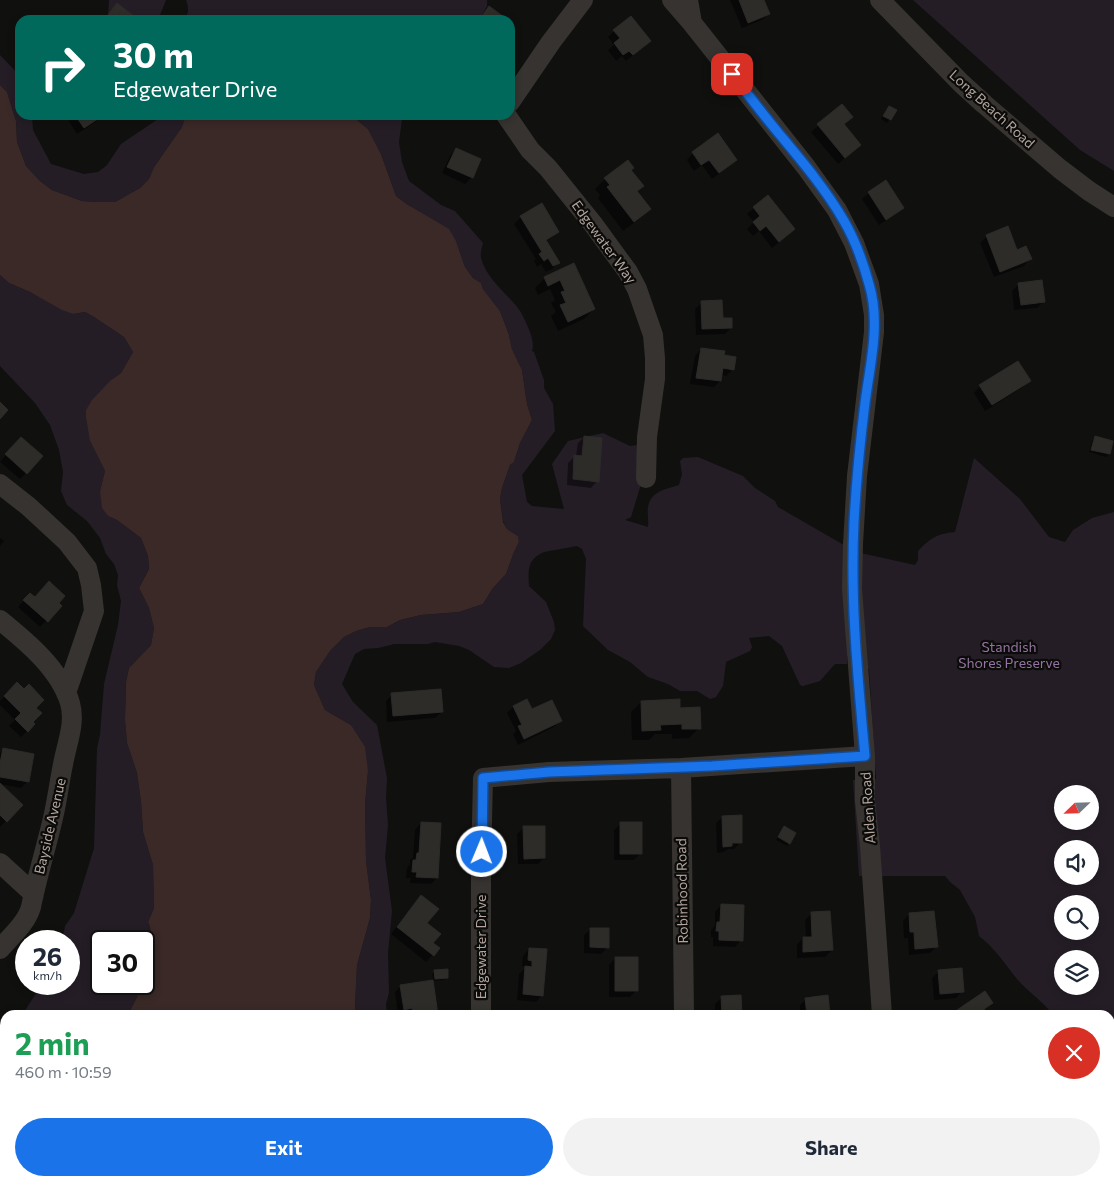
<!DOCTYPE html>
<meta charset="utf-8">
<style>
:root{--surface:#fff;--page:#f2f2f3;--text:#1f2937;--muted:#747a83;--accent:#1a73e8}
body{margin:0;font-family:Commissioner,sans-serif;background:var(--page);color:var(--text);height:100vh;display:flex;flex-direction:column;font-size:19px;white-space:nowrap}
*{box-sizing:border-box;margin:0}
p{font-size:16px;color:var(--muted)}
.icon{flex:none;width:28px;height:28px;fill:none;stroke:currentColor;stroke-width:2;stroke-linecap:round;stroke-linejoin:round}
.map{position:relative;flex:1;overflow:hidden}
.side{position:absolute;left:0px;top:1010px;width:1115px;height:176px;display:flex;flex-direction:column;background:var(--surface);border-radius:15px 15px 0 0;box-shadow:0 2px 8px #0003}
.side>*{flex:none}
.banner{position:absolute;left:15px;top:15px;width:500px;height:105px;border-radius:15px;box-shadow:0 2px 8px #0003;background:#00695c;color:#fff;overflow:hidden}
.needle{width:32px;rotate:247deg}
.controls{position:absolute;left:1054px;top:785px;display:grid;gap:10px}
.controls a{display:grid;place-items:center;width:45px;height:45px;border-radius:50%;background:var(--surface);box-shadow:0 2px 8px #0003;font-size:25px}
.speed{position:absolute;left:15px;top:930px;display:flex;gap:10px;font-size:25px;font-weight:700;text-align:center}
.speed>*{display:grid;place-content:center;width:65px;height:65px;border-radius:50%;background:var(--surface);box-shadow:0 2px 8px #0003;line-height:1}
.speed small{font-size:12px;font-weight:400}
.speed .limit{border:2px solid #111;border-radius:8px;background:#fff;color:#111}
.pin{position:absolute;display:grid;place-items:center;width:42px;height:42px;color:#fff;margin:-21px;border-radius:10px;box-shadow:0 2px 8px #0006}
.me{position:absolute;width:55px;margin:-28px;rotate:1deg;stroke-linejoin:round;filter:drop-shadow(0 0 4px #0008)}
.turn{display:flex;align-items:center;gap:18px;height:105px;padding:0 15px;font-size:22px}
.turn .icon{width:65px;height:65px;stroke-width:2.5}
.turn b{display:block;font-size:35px;line-height:42px}
.round{display:grid;place-items:center;flex:none;width:52px;height:52px;border-radius:26px;background:var(--page)}
.head{display:flex;align-items:center;justify-content:space-between;height:85px;padding:0 15px}
h1{font-size:30px;font-weight:700;line-height:38px;color:#1e9e55}
.cta{display:flex;gap:10px;margin-top:auto;padding:10px 15px}
.cta a{flex:1;height:58px;border-radius:30px;background:var(--accent);color:#fff;font-size:20px;font-weight:700;line-height:58px;text-align:center}
.cta a+a{background:var(--page);color:var(--text)}
.map>svg:first-child{display:block}
.green{fill:#241d26;fill-rule:evenodd}
.water{fill:#3a2927}
.shadow{fill:#0007}
.building{fill:#2e2c29;stroke:#2d2b29}
.lines{fill:none;stroke-linecap:round;stroke-linejoin:round}
.minor{stroke:#363330;stroke-width:20}
.route-casing{stroke:#114b97;stroke-width:12}
.route{stroke:#1a73e8;stroke-width:9}
.labels{text-anchor:middle;stroke-width:4.5;stroke-linejoin:round;paint-order:stroke}
.street-label{font-size:14px;fill:#b3a59e;stroke:#0b0b0a}
.park-label{font-size:14px;fill:#9373a1;stroke:#0b0b0a}
</style>
<div class="map">
<svg width="1114" height="1186" viewBox="0 0 1114 1186">
<rect width="100%" height="100%" fill="#10100f"/>
<path class="green" d="M109,0H166L158,20H108Z
M186,0H487V6L479,20H255L249,17L241,20H184C189,13 189,8 186,0Z
M913,0H1114V171L1080,150Z
M0,55L20,76V115H32L33,130L51,164L84,174L98,172L107,165L121,144L158,119L162,115H186L182,127L154,167L149,179L140,188L115,202H97L82,201L52,190L40,181L26,166L17,142L16,121L7,92L0,85Z
M351,115H405L402,119L399,142L402,162L409,181L441,205L455,211L483,243C482,247 480,253 481,258C485,275 502,290 513,302C521,310 526,322 530,332C532,338 534,345 532,351L534,352L544,380V388L553,404L555,431L522,475L527,502L532,506L564,509L552,464L568,441L603,433L630,446L644,444L642,481L631,517L625,520L648,527C649,521 647,514 648,507C651,491 666,489 679,485L682,474L680,461L683,458L698,457L743,476L755,488L775,501L778,507L856,552L915,565L918,560V551C931,538 936,534 955,532L974,458L1020,499L1049,537L1065,542L1073,530L1092,518L1114,512V1084H1110V1015H1053C1043,1001 1028,992 1017,979C1005,964 994,947 979,936L975,917L960,890L950,882L945,876H859L853,780L876,779L869,669L847,655V664H835L820,681L803,686L800,685L782,646L769,636L749,638L752,647L750,651L726,662L723,686L716,697L710,699L697,691H680L668,684L648,677L630,662L608,650L583,626L586,559L582,549L577,546L544,552C527,559 528,571 529,586L546,602L554,622L555,630L551,639L540,650L521,663L509,668L494,667L469,650L459,646L435,642L428,644H394L378,648L364,649L355,654L342,684L353,702L377,725L387,778L386,798L388,825L385,858L392,911L388,953L389,993L386,1004L387,1015H356L355,1005L357,965L370,918L371,900L366,861L365,804L368,771L351,725L325,710L314,685L316,672L330,651L344,637L356,631L370,627H387L400,620L421,615L459,612L483,604L493,588L506,574L514,552L519,542L518,536L507,529L503,521L500,499L502,488L510,465L514,462L520,443L532,420L527,404L522,370L512,349L509,335L500,311L483,289L481,283L473,278L465,267L456,241L396,196L381,154L368,129ZM1062,794H1090V821H1062ZM1062,849H1090V876H1062ZM1062,904H1090V931H1062ZM1062,959H1090V986H1062Z
M0,275L9,283L30,292L73,314L85,312L94,317L124,337L133,352L121,373L111,380L90,441L105,471L100,491L108,516L117,520L141,538L148,556L149,569L139,588L149,608L154,628L151,645L129,668L126,682L125,720L127,743L137,773L141,802L143,832L153,865L154,908L148,922C155,940 151,962 144,979V941H101V984H142L136,999L128,1015H27L26,1009L42,984H69V941H59L64,932L65,926L74,913L94,848L97,748L100,735L104,684L118,625L121,601L117,585L118,575L114,564L106,554L100,538L87,521L67,505L61,491L63,472L59,450L50,425L35,403L0,366Z
M5,1118V1181H61L56,1186H0V1119Z"/>
<path class="water" d="M0,85L7,92L16,121L17,142L26,166L40,181L52,190L82,201L97,202H115L140,188L149,179L154,167L182,127L186,115H351L368,129L381,154L396,196L408,205L449,229L456,241L465,267L473,278L481,283L483,289L500,311L509,335L512,349L522,370L527,404L532,420L520,443L514,462L510,465L502,488L500,499L503,522L507,529L518,536L519,542L514,552L506,574L493,588L483,604L459,612L421,615L400,620L387,627H370L356,631L344,637L330,651L316,672L314,685L325,710L351,725L365,747L368,771L365,804L366,861L371,900L370,918L357,965L355,1005L356,1015H128L136,999L142,984H144C144,978 146,973 148,968C152,953 154,936 148,922L154,908L153,865L143,832L141,802L137,773L127,743L125,720L126,682L129,668L151,645L154,628L149,608L139,588L149,569L148,556L141,538L117,520L108,516L102,508L100,491L105,471L90,441L86,417V410L92,400L111,380L121,373L133,352L124,337L94,317L85,312L73,314L62,310L30,292L9,283L0,275Z
M61,1181H317L315,1186H56Z"/>
<path class="shadow" d="M730,0H763L769,14L762,20L742,28Z
M614,31L643,47L626,61L622,56L616,61L608,50L614,45L608,37Z
M842,106L843,125L853,151L838,164L811,132Z
M886,110L895,111L887,123L881,119Z
M65,115H103L97,121L77,134Z
M456,149L480,160L472,177L465,184L442,173L450,156Z
M693,153L736,160L729,166L712,179L702,165L694,171L687,160Z
M630,170L642,186L636,192L649,209L639,219L623,231L598,198L600,195L595,189L605,179Z
M869,193L902,208L896,214L879,225L862,199Z
M768,197L787,236L772,248L759,231L753,236L747,229L754,222L747,214Z
M521,217L558,232L551,238L546,242L558,263L552,269L546,272L541,264L537,267L534,261L536,259L514,224Z
M987,236L1017,251L1030,259L1024,266L994,277L980,243Z
M573,264L594,309L584,319L558,331L551,316L556,312L551,303L555,300L550,289L538,295L535,288L545,278Z
M1019,284L1044,301L1037,308L1014,310L1012,291Z
M702,302L731,328L725,334L696,335L695,309Z
M701,349L723,356L733,369L726,376L721,375L720,381L714,387L690,384L695,356Z
M1029,380L1023,387L985,411L974,393L980,386Z
M584,437L597,481L591,488L567,485L568,463L575,456H576L578,443Z
M1095,438L1109,454L1106,457L1089,452L1092,441Z
M14,445L26,473L20,479L0,462Z
M0,538L4,541L0,546Z
M30,594L34,598L57,603L60,606L40,627L18,607Z
M17,684L34,708L31,722L34,724L21,737L9,726L15,720L0,705V701Z
M392,695L442,712L435,718L387,722L386,701Z
M526,701L531,711L561,720L554,727L518,745L513,734L516,731L507,713L513,707Z
M641,702L679,709L699,728L689,738L672,739V734H655L649,740H632L631,712Z
M3,750L28,781L21,788L0,784V753Z
M0,785L21,805L0,827Z
M723,817L741,842L734,849H728L724,852L717,853L716,823Z
M421,823L437,878L431,884L410,883L411,878H406L407,868L410,864V860L413,858L415,830Z
M621,824L641,853L634,860H614V830Z
M524,827L544,858L538,864H518L517,834Z
M782,831L789,843L787,846L776,840Z
M421,896L425,924L432,943L438,949L426,962L391,934L415,903Z
M721,905L741,940L735,947L713,946V937H711V930L715,926V912Z
M811,914L832,950L825,957L797,958V945L803,938H806L805,920Z
M909,914L936,947L930,953L909,955L908,938H904L903,921Z
M591,929L608,947L601,954L584,953V935Z
M529,949L542,995L536,1002L517,1000L519,974L526,967L522,966L523,956Z
M615,958L637,990L630,997H609V965Z
M435,971L447,977L444,980L433,981L432,974Z
M939,971L962,991L956,998L934,1000L932,978Z
M401,986L436,1015H398L395,992Z
M722,997L740,1015H715V1004Z
M806,999L829,1015H800V1005Z
M719,1181H761V1186H719Z
M802,1181H861L860,1186H801Z"/>
<path class="building" d="M739,0H764L770,14L748,23Z
M117,3L135,17L132,20H104Z
M489,6L508,20H479Z
M631,16L651,41L633,55L629,51L623,55L614,43L620,38L613,30Z
M842,104L853,117L844,124L861,145L845,158L817,124Z
M889,106L897,110L891,120L883,116Z
M75,115H104L84,128Z
M718,133L737,160L719,173L709,160L701,165L692,152Z
M456,148L481,159L473,178L447,167Z
M628,160L634,168L631,170L644,186L637,191L651,209L634,222L607,187L610,185L604,178Z
M886,180L904,208L886,220L868,192Z
M768,195L795,229L779,242L766,226L760,231L753,222L760,216L753,207Z
M542,203L559,232L546,240L560,263L553,266L548,258L544,261L539,254L542,252L520,216Z
M1008,226L1017,250L1026,246L1032,259L1000,272L986,235Z
M574,263L595,309L568,322L560,305L566,303L561,292L565,291L560,280L548,286L544,277Z
M1042,280L1045,302L1021,305L1018,283Z
M722,300L723,318H732V328L702,329L701,301Z
M701,348L725,351L724,355L736,357L734,370L723,368L721,381L696,378Z
M1018,361L1031,381L992,405L979,385Z
M0,402L8,410L0,419Z
M584,436L602,438L599,482L573,479L574,455L582,456Z
M1095,436L1113,441L1110,454L1091,450Z
M21,437L43,456L27,474L5,454Z
M49,581L65,596L59,603L62,606L48,622L23,600L30,593L35,597Z
M17,682L24,689L29,684L44,700L36,708L42,713L33,722L35,724L28,732L15,719L21,713L4,696Z
M441,689L443,712L393,716L391,693Z
M527,699L532,709L552,700L562,721L524,739L518,726L522,725L513,706Z
M680,699V708L700,707L701,729H682V724L660,725L661,730L642,731L641,701Z
M3,748L34,754L29,782L0,777V763Z
M0,783L23,805L7,822L0,815Z
M742,815V843H732V846L723,847L722,816Z
M421,822L441,823L438,878L416,877L417,872H412L413,860H416L417,853H419Z
M620,822H642V854H620Z
M523,826H545V858L524,859Z
M784,826L796,833L790,844L778,837Z
M421,895L439,909L427,923L441,934L433,943L440,948L434,956L397,927Z
M721,904L744,905L743,941L719,940V931H716L717,922H720Z
M830,911L833,950L803,952V937H812L811,912Z
M934,911L938,947L915,949L914,932H910L909,913Z
M590,928H609V948L590,947Z
M529,948L547,949L543,996L523,994L525,966L532,967V961L528,960Z
M615,957H638V991H615Z
M962,968L964,992L940,994L938,970Z
M448,969V978L435,979L434,970Z
M433,980L438,1015H413L412,1008L404,1010L400,985Z
M985,991L993,1003L984,1009L988,1015H956L959,1013L957,1010Z
M741,995L742,1015H722L721,996Z
M828,995L830,1015H807L805,998Z
M724,1181H763L762,1186H723Z
M809,1181H863L862,1186H808Z"/>
<g class="lines">
<path class="minor" d="M672,0L692,23
M688,0L692,23L806,167L837,210L854,243L869,284L874,315V332L857,476L853,544L852,589L865,756V801L870,846L882,1015
M880,0L961,83L984,104L1060,169L1089,191L1114,207
M510,102L551,42L583,0
M506,115L530,150L548,168L593,224L628,272L637,289L653,335L655,358V379L647,437L646,478
M0,484L28,506L67,542L87,568L91,585L94,611L66,693
M0,620C26,641 60,669 70,703C75,721 69,737 65,755C60,776 58,797 53,818C46,848 37,877 31,907C26,924 11,936 0,949
M681,768L684,1015
M0,863L34,894
M481,1015V866L483,778L549,772L681,768L865,756
M495,1181L514,1186
M685,1181V1186
M890,1181V1186"/>
</g>
<g class="lines">
<defs>
<path id="route" d="M482,852L483,778L549,772L712,766L865,756C858,679 850,601 854,523C856,483 860,443 865,403C870,364 881,323 869,284C863,262 855,240 844,221C825,188 800,159 776,130C761,112 747,93 732,74"/>
</defs>
<use href="#route" class="route-casing"/>
<use href="#route" class="route"/>
</g>
<g class="labels">
<g class="street-label">
<text transform="translate(992 109) rotate(42)" y="5">Long Beach Road</text>
<text transform="translate(604 242) rotate(54)" y="5">Edgewater Way</text>
<text transform="translate(868 808) rotate(-94)" y="5">Alden Road</text>
<text transform="translate(50 826) rotate(-77)" y="5">Bayside Avenue</text>
<text transform="translate(682 891) rotate(-91)" y="5">Robinhood Road</text>
<text transform="translate(481 947) rotate(-90)" y="5">Edgewater Drive</text>
</g>
<g class="park-label">
<text x="1009" y="652">Standish<tspan x="1009" dy="16">Shores Preserve</tspan></text>
</g>
</g>
</svg>
<div class="controls">
<a><svg class="needle" viewBox="-14 -14 28 28"><path d="M0-13l5 13h-10z" fill="#e53935"/><path d="M0 13l5-13h-10z" fill="#747a83"/></svg></a>
<a><svg class="icon" aria-label="sound" viewBox="0 0 24 24"><path d="M4 9h4l5-4v14l-5-4H4zM17 9q2 3 0 6"/></svg></a>
<a><svg class="icon" aria-label="search" viewBox="0 0 24 24"><circle cx="10" cy="10" r="6"/><path d="M15 15l6 6"/></svg></a>
<a><svg class="icon" aria-label="layers" viewBox="0 0 24 24"><path d="M12 4l9 5-9 5-9-5zM3 14l9 5 9-5"/></svg></a>
</div>
<div class="speed"><div>26<small>km/h</small></div><div class="limit">30</div></div>
<div class="pin" style="left:732px;top:74px;background:#d93025"><svg class="icon" aria-label="arrive" viewBox="0 0 24 24"><path d="M6 21V4h12l-3 4 3 4H6"/></svg></div>
<svg class="me" style="left:482px;top:852px" viewBox="-20 -20 40 40"><circle r="17" fill="#1a73e8" stroke="#fff" stroke-width="3"/><path d="M0-11L8 9 0 5-8 9z" fill="#fff"/></svg>
<div class="banner">
<div class="turn"><svg class="icon" aria-label="right" viewBox="0 0 24 24"><path d="M7 20v-9h11M14 6l5 5-5 5"/></svg><div><b>30 m</b>Edgewater Drive</div></div>
</div>
<section class="side">
<div class="head"><div><h1>2 min</h1><p>460 m · 10:59</p></div><a class="round" style="background:#d93025;color:#fff"><svg class="icon" aria-label="close" viewBox="0 0 24 24"><path d="M6 6l12 12M18 6L6 18"/></svg></a></div>
<div class="cta"><a>Exit</a><a>Share</a></div>
</section>
</div>
